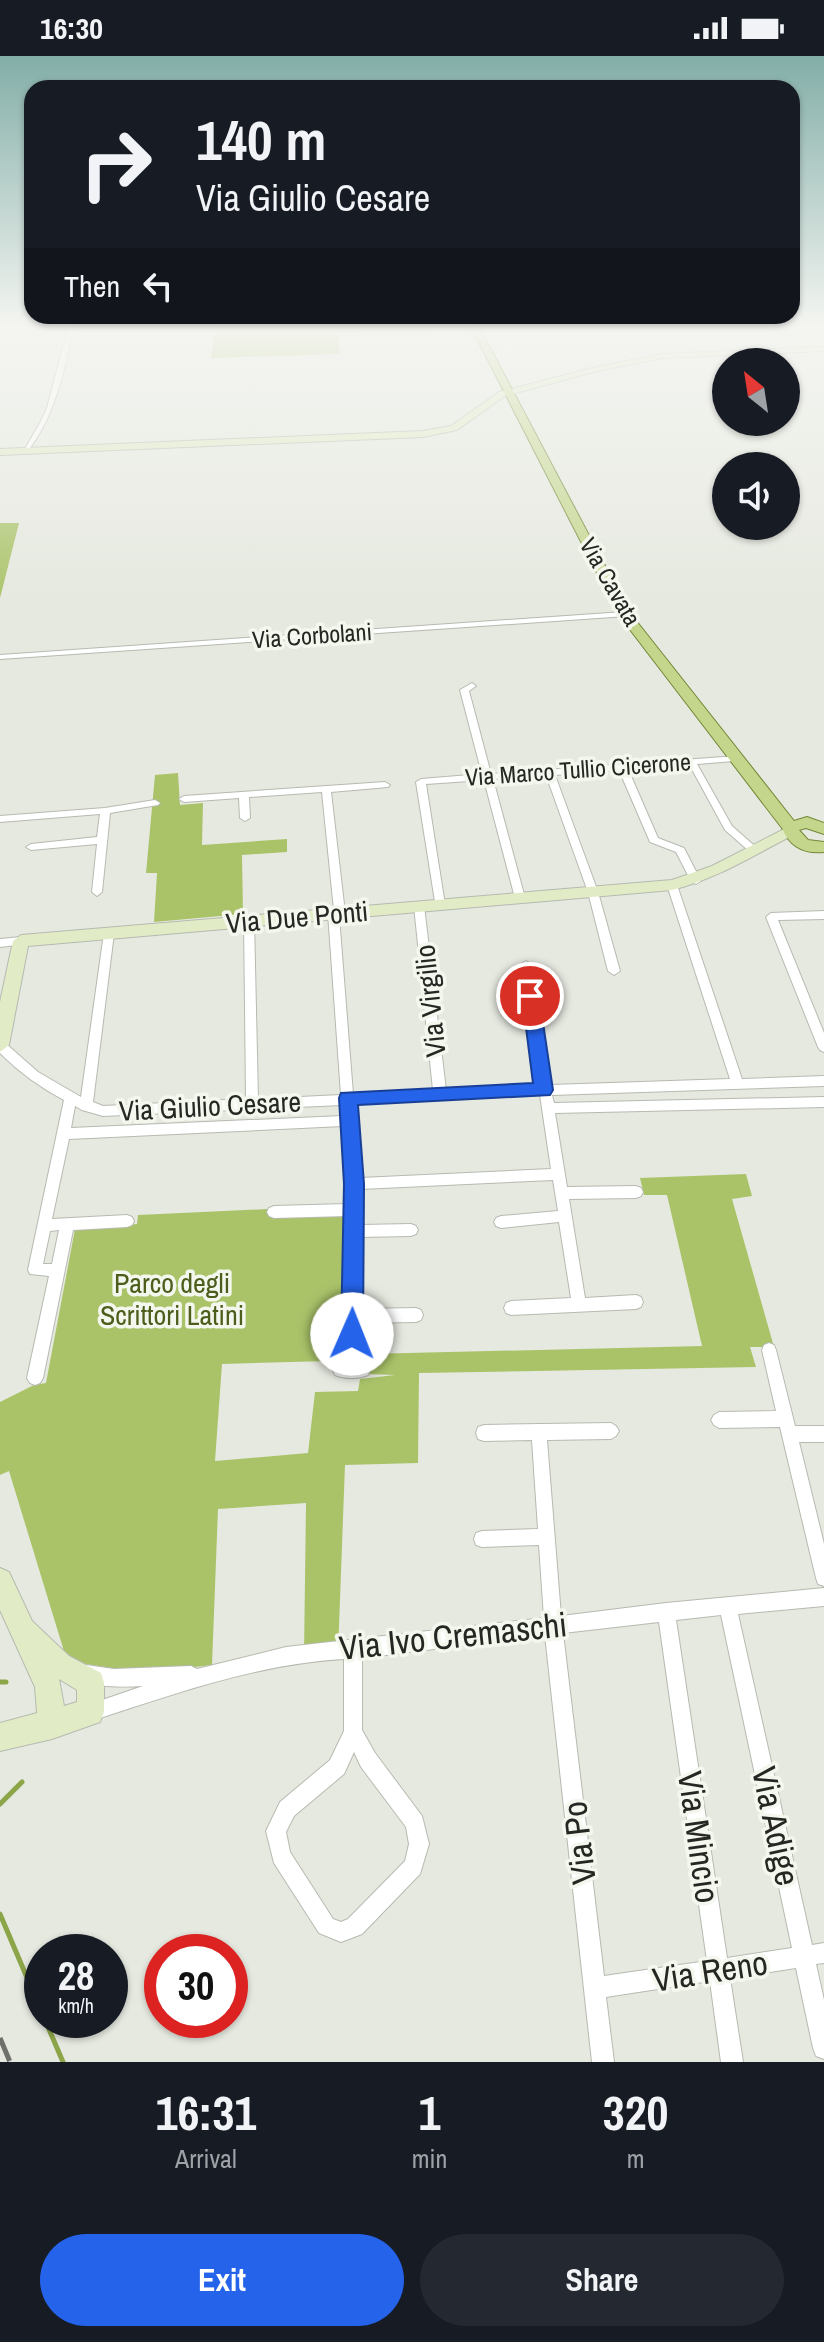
<!DOCTYPE html>
<style>
:root{--surface:#171b24;--page:#242831;--text:#f1f3f6;--muted:#9ea1a6;--accent:#2563eb}
body{margin:0;font-family:"Archivo Narrow",sans-serif;background:var(--page);color:var(--text);height:100vh;display:flex;flex-direction:column;font-size:30px;white-space:nowrap}
*{box-sizing:border-box;margin:0}
p{font-size:26px;color:var(--muted)}
.icon{flex:none;width:44px;height:44px;fill:none;stroke:currentColor;stroke-width:2;stroke-linecap:round;stroke-linejoin:round}
.map{position:relative;height:2006px;overflow:hidden}
.details{display:flex;flex-direction:column;background:var(--surface);flex:1}
.details>*{flex:none}
.banner{position:absolute;left:24px;top:24px;width:776px;height:244px;border-radius:24px;box-shadow:0 2px 6px #0004;background:#171b24;color:var(--text);overflow:hidden}
.needle{width:52px;rotate:330deg}
.tools{position:absolute;left:712px;top:292px;display:grid;gap:16px}
.tools a{display:grid;place-items:center;width:88px;height:88px;border-radius:50%;background:var(--surface);box-shadow:0 2px 6px #0004;font-size:40px}
.speed{position:absolute;left:24px;top:1878px;display:flex;gap:16px;font-size:40px;font-weight:700;text-align:center}
.speed>*{display:grid;place-content:center;width:104px;height:104px;border-radius:50%;background:var(--surface);box-shadow:0 2px 6px #0004;line-height:1}
.speed small{font-size:20px;font-weight:400}
.speed .limit{border:12px solid #d22;background:#fff;color:#111}
.pin{position:absolute;display:grid;place-items:center;width:68px;height:68px;color:#fff;margin:-34px;border:4px solid #fff;border-radius:50%;box-shadow:0 2px 8px #0007}
.me{position:absolute;width:88px;margin:-44px;rotate:1deg;stroke-linejoin:round;filter:drop-shadow(0 0 6px #0008)}
.turn{display:flex;align-items:center;gap:28px;height:168px;padding:0 40px;font-size:36px}
.turn .icon{width:104px;height:104px;stroke-width:2.5}
.turn b{display:block;font-size:56px;line-height:68px}
.then{display:flex;align-items:center;height:76px;padding:0 40px;background:#0003;gap:16px;font-size:30px}
.eta{display:flex;justify-content:space-evenly;align-items:center;height:136px;text-align:center}
.eta b{font-size:48px;font-weight:700;line-height:56px}
.primary-button{display:flex;gap:16px;margin-top:auto;padding:16px 40px}
.primary-button a{flex:1;height:92px;border-radius:48px;background:var(--accent);color:#fff;font-size:32px;font-weight:700;line-height:92px;text-align:center}
.primary-button a+a{background:var(--page);color:var(--text)}
.status{display:flex;justify-content:space-between;align-items:center;height:56px;padding:0 40px;background:var(--surface);direction:ltr}
.status svg{height:22px;fill:currentColor}
.map>svg:first-child{display:block}
.green{fill:#aac369}
.lines{fill:none;stroke-linecap:round;stroke-linejoin:round}
.stream{stroke:#8ca548;stroke-width:5}
.street-casing{stroke:#b6bab0;stroke-width:2}
.secondary-casing{stroke:#b6bab0;stroke-width:2}
.primary-casing{stroke:#738736;stroke-width:2}
.street{fill:#fff;fill-rule:evenodd}
.secondary{fill:#e1ebc6;fill-rule:evenodd}
.primary{fill:#c4d68c;fill-rule:evenodd}
.rail{stroke:#6f706b;stroke-width:5;stroke-dasharray:25 13;stroke-linecap:butt}
.route{fill:#2563eb;stroke:#184099;stroke-width:2}
.labels{text-anchor:middle;stroke-width:7;stroke-linejoin:round;paint-order:stroke}
.far-street-label{font-size:24px;fill:#262723;stroke:#f3f7ed}
.street-label{font-size:28px;fill:#262723;stroke:#f3f7ed}
.park-label{font-size:28px;fill:#4d5d1c;stroke:#f3f7ed}
.near-street-label{font-size:34px;fill:#262723;stroke:#f3f7ed}
</style>
<div class="status"><b>16:30</b><svg viewBox="0 0 49 12"><path d="M0 12V9h3v3zM5 12V6h3v6zM10 12V3h3v9zM15 12V0h3v12zM26 1h20v11H26zM47 4h2v5h-2z"/></svg></div>
<div class="map">
<svg width="824" height="2006" viewBox="0 0 824 2006">
<rect width="100%" height="100%" fill="#e6e9e0"/>
<path class="green" d="M216,269H471L473,274L338,277L340,298L211,302Z
M0,467H19L0,542Z
M178,717L180,749L203,747L202,789L287,783V796L242,799L243,858L154,866L157,817H146L155,719Z
M746,1118L752,1140L732,1143L774,1291H750L756,1311L419,1317L418,1407L345,1409L338,1597L304,1600L306,1447L218,1453L212,1609L143,1617L67,1605L9,1415L0,1419V1346L34,1329L46,1327L75,1173L137,1168L138,1159L268,1153L269,1161L348,1158L345,1238L331,1245L328,1305L222,1308L215,1405L308,1397L315,1336L358,1335L360,1323L395,1319L364,1318L367,1298L702,1290L667,1139H644L640,1122Z"/>
<g class="lines">
<path class="stream" d="M0,1626H6
M0,1748L22,1726
M0,1858L42,1957
M45,1964L63,2006"/>
<defs>
<path id="street" d="M74,269C64,314 56,359 27,396H23L40,367L47,352L68,272L0,277V273Z
M624,556L628,558L627,560L0,603V599Z
M472,627L476,630L469,635L491,718L737,700V704L734,705L697,708L732,770L758,793L753,796L749,795L725,774L689,708L628,713L658,782L684,792L701,825L696,828L691,825L676,796L650,786L619,714L555,719L598,836L620,915L614,919L608,915L588,836L546,719L493,723L525,842L520,846L515,842L484,724L426,728L445,849L444,852H436L416,726L421,723L482,718L460,634Z
M385,726L390,729L388,731L331,736L345,857L344,860H339L353,1038L433,1034L414,850L419,846L424,850L446,1034L539,1029L520,909L526,905L532,909L551,1029L730,1023L667,829L672,826L677,829L742,1023L824,1020V1030L552,1039L554,1047L824,1041V1051L555,1057L567,1131L636,1130L641,1132L643,1136L641,1140L636,1142L569,1143L585,1242L636,1239L641,1241L643,1246L641,1251L636,1253L511,1259L506,1257L504,1252L506,1247L511,1245L571,1242L559,1166L501,1172L496,1170L494,1166L496,1162L501,1160L558,1155L553,1124L361,1133L360,1169L411,1168L416,1170L418,1174L416,1178L411,1180L360,1181V1253L416,1252L421,1254L423,1259L421,1264L416,1266L359,1267V1273L369,1276L371,1281L370,1314L368,1319C359,1323 344,1323 335,1319L333,1314L334,1281L336,1276L345,1273L347,1160L274,1162L269,1160L267,1156L269,1152L274,1150L347,1148L343,1070L69,1083L52,1163L127,1159L132,1161L134,1165L132,1169L127,1171L73,1174L43,1322L40,1327L35,1329L30,1327L27,1322L49,1220L30,1218L28,1214L64,1044C41,1032 19,1016 0,997V984L4,986L38,1016L81,1041L104,877L109,873L114,877L93,1046L103,1050L246,1043L244,864L249,860L254,864L258,1043L341,1039L328,857L329,854H334L322,736L249,741L250,762L245,765L240,762L239,742L184,746L179,743L184,740ZM540,1039L551,1113L360,1122L354,1048ZM342,1049V1060L71,1072L75,1050L82,1054L103,1060ZM59,1174L52,1208H43L50,1175ZM352,1285L356,1286V1307H348V1286Z
M155,744L160,747L158,749L110,757L102,836L97,840L92,836L97,788L31,794L26,791L31,788L97,781L100,758L0,766V760L105,752Z
M824,855V863L778,864L824,977V996L820,994L818,991L766,861L771,857Z
M21,881L26,885L25,888L0,891V883Z
M769,1287L774,1289L776,1294L795,1370H824V1386H799L824,1488V1530L818,1528L816,1522L780,1371L719,1372L714,1369L711,1364L714,1359L719,1356L776,1355L762,1294L764,1289Z
M611,1367L616,1370L619,1375L616,1380L611,1383L547,1384L561,1560L666,1547L824,1532V1550L738,1558L812,1889L824,1887V1907L816,1908L824,1944V2003L816,2000L813,1992L796,1912L730,1922L743,2006H721L710,1925L606,1941L614,2006H592L545,1579L362,1602V1674L375,1697L422,1760L429,1788L420,1818L362,1878L341,1886L319,1877L274,1807L266,1775L280,1746L330,1704L344,1675V1603C256,1608 174,1638 91,1665L85,1662L82,1656L85,1650L143,1630C122,1631 100,1632 80,1624L77,1618L80,1612L86,1609L114,1613L191,1610L197,1613L286,1591L544,1562L539,1489L482,1491L476,1489L474,1483L476,1477L482,1475L538,1473L532,1384L484,1385L478,1383L476,1377L478,1371L484,1369ZM721,1559L792,1892L727,1902L676,1564ZM659,1566L707,1905L604,1920L563,1577ZM354,1696L361,1711L406,1771L409,1788L405,1805L348,1863L341,1866L333,1863L290,1796L286,1776L294,1760L344,1718Z"/>
<path id="secondary" d="M824,291V295L663,302L597,315L505,340L457,374L423,381L0,399V393L423,375L451,370L499,336L596,311L663,298Z
M790,770L797,775L795,778C754,799 717,823 672,834L28,890L9,989L0,996V946L13,885L21,879L672,824L712,810Z
M0,1512L9,1516L32,1565L69,1600L101,1617L104,1627V1656L100,1666L52,1683L0,1695V1667L37,1657L35,1631L0,1554ZM59,1623L77,1634V1646L64,1650Z"/>
<path id="primary" d="M470,269H478L630,557L794,765L807,761L824,767V778L806,772L799,774L808,784L824,786V796C804,798 790,791 782,772L618,558Z"/>
</defs>
<use href="#street" class="street-casing"/>
<use href="#secondary" class="secondary-casing"/>
<use href="#primary" class="primary-casing"/>
<use href="#street" class="street"/>
<use href="#secondary" class="secondary"/>
<use href="#primary" class="primary"/>
<path class="rail" d="M0,1982L10,2006"/>
</g>
<linearGradient id="sky" x2="0" y2="1"><stop stop-color="#83aea8"/><stop offset="0.49" stop-color="#f4f5f1"/><stop offset="1" stop-color="#f4f5f1" stop-opacity="0"/></linearGradient>
<rect width="824" height="550" fill="url(#sky)"/>
<path class="route" d="M530,934L539,940L553,1034L550,1039L358,1049L364,1128L363,1278L360,1285L352,1288L345,1285L341,1278L344,1128L339,1042L341,1037L533,1027L522,940Z"/>
<g class="labels">
<g class="far-street-label">
<text transform="translate(610 526) rotate(60)" y="8">Via Cavata</text>
<text transform="translate(312 580) rotate(-4)" y="8">Via Corbolani</text>
<text transform="translate(578 714) rotate(-4)" y="8">Via Marco Tullio Cicerone</text>
</g>
<g class="street-label">
<text transform="translate(297 861) rotate(-5)" y="10">Via Due Ponti</text>
<text transform="translate(430 945) rotate(-96)" y="10">Via Virgilio</text>
<text transform="translate(210 1050) rotate(-3)" y="10">Via Giulio Cesare</text>
</g>
<g class="park-label">
<text x="172" y="1237">Parco degli<tspan x="172" dy="32">Scrittori Latini</tspan></text>
</g>
<g class="near-street-label">
<text transform="translate(453 1580) rotate(-6)" y="12">Via Ivo Cremaschi</text>
<text transform="translate(776 1770) rotate(78)" y="12">Via Adige</text>
<text transform="translate(699 1781) rotate(82)" y="12">Via Mincio</text>
<text transform="translate(579 1787) rotate(-97)" y="12">Via Po</text>
<text transform="translate(710 1915) rotate(-9)" y="12">Via Reno</text>
</g>
</g>
</svg>
<div class="tools">
<a><svg class="needle" viewBox="-14 -14 28 28"><path d="M0-13l5 13h-10z" fill="#e53935"/><path d="M0 13l5-13h-10z" fill="#9ea1a6"/></svg></a>
<a><svg class="icon" aria-label="sound" viewBox="0 0 24 24"><path d="M4 9h4l5-4v14l-5-4H4zM17 9q2 3 0 6"/></svg></a>
</div>
<div class="speed"><div>28<small>km/h</small></div><div class="limit">30</div></div>
<div class="pin" style="left:530px;top:940px;background:#d93025"><svg class="icon" aria-label="arrive" viewBox="0 0 24 24"><path d="M6 21V4h12l-3 4 3 4H6"/></svg></div>
<svg class="me" style="left:352px;top:1278px" viewBox="-20 -20 40 40"><circle r="19" fill="#fff"/><path d="M0-13L10 11 0 6-10 11z" fill="#2563eb"/></svg>
<div class="banner">
<div class="turn"><svg class="icon" aria-label="right" viewBox="0 0 24 24"><path d="M7 20v-9h11M14 6l5 5-5 5"/></svg><div><b>140 m</b>Via Giulio Cesare</div></div>
<div class="then">Then<svg class="icon" aria-label="left" viewBox="0 0 24 24"><path d="M17 20v-9H6M10 6l-5 5 5 5"/></svg></div>
</div>
</div>
<section class="details">
<div class="eta">
<div><b>16:31</b><p>Arrival</p></div>
<div><b>1</b><p>min</p></div>
<div><b>320</b><p>m</p></div>
</div>
<div class="primary-button"><a>Exit</a><a>Share</a></div>
</section>
